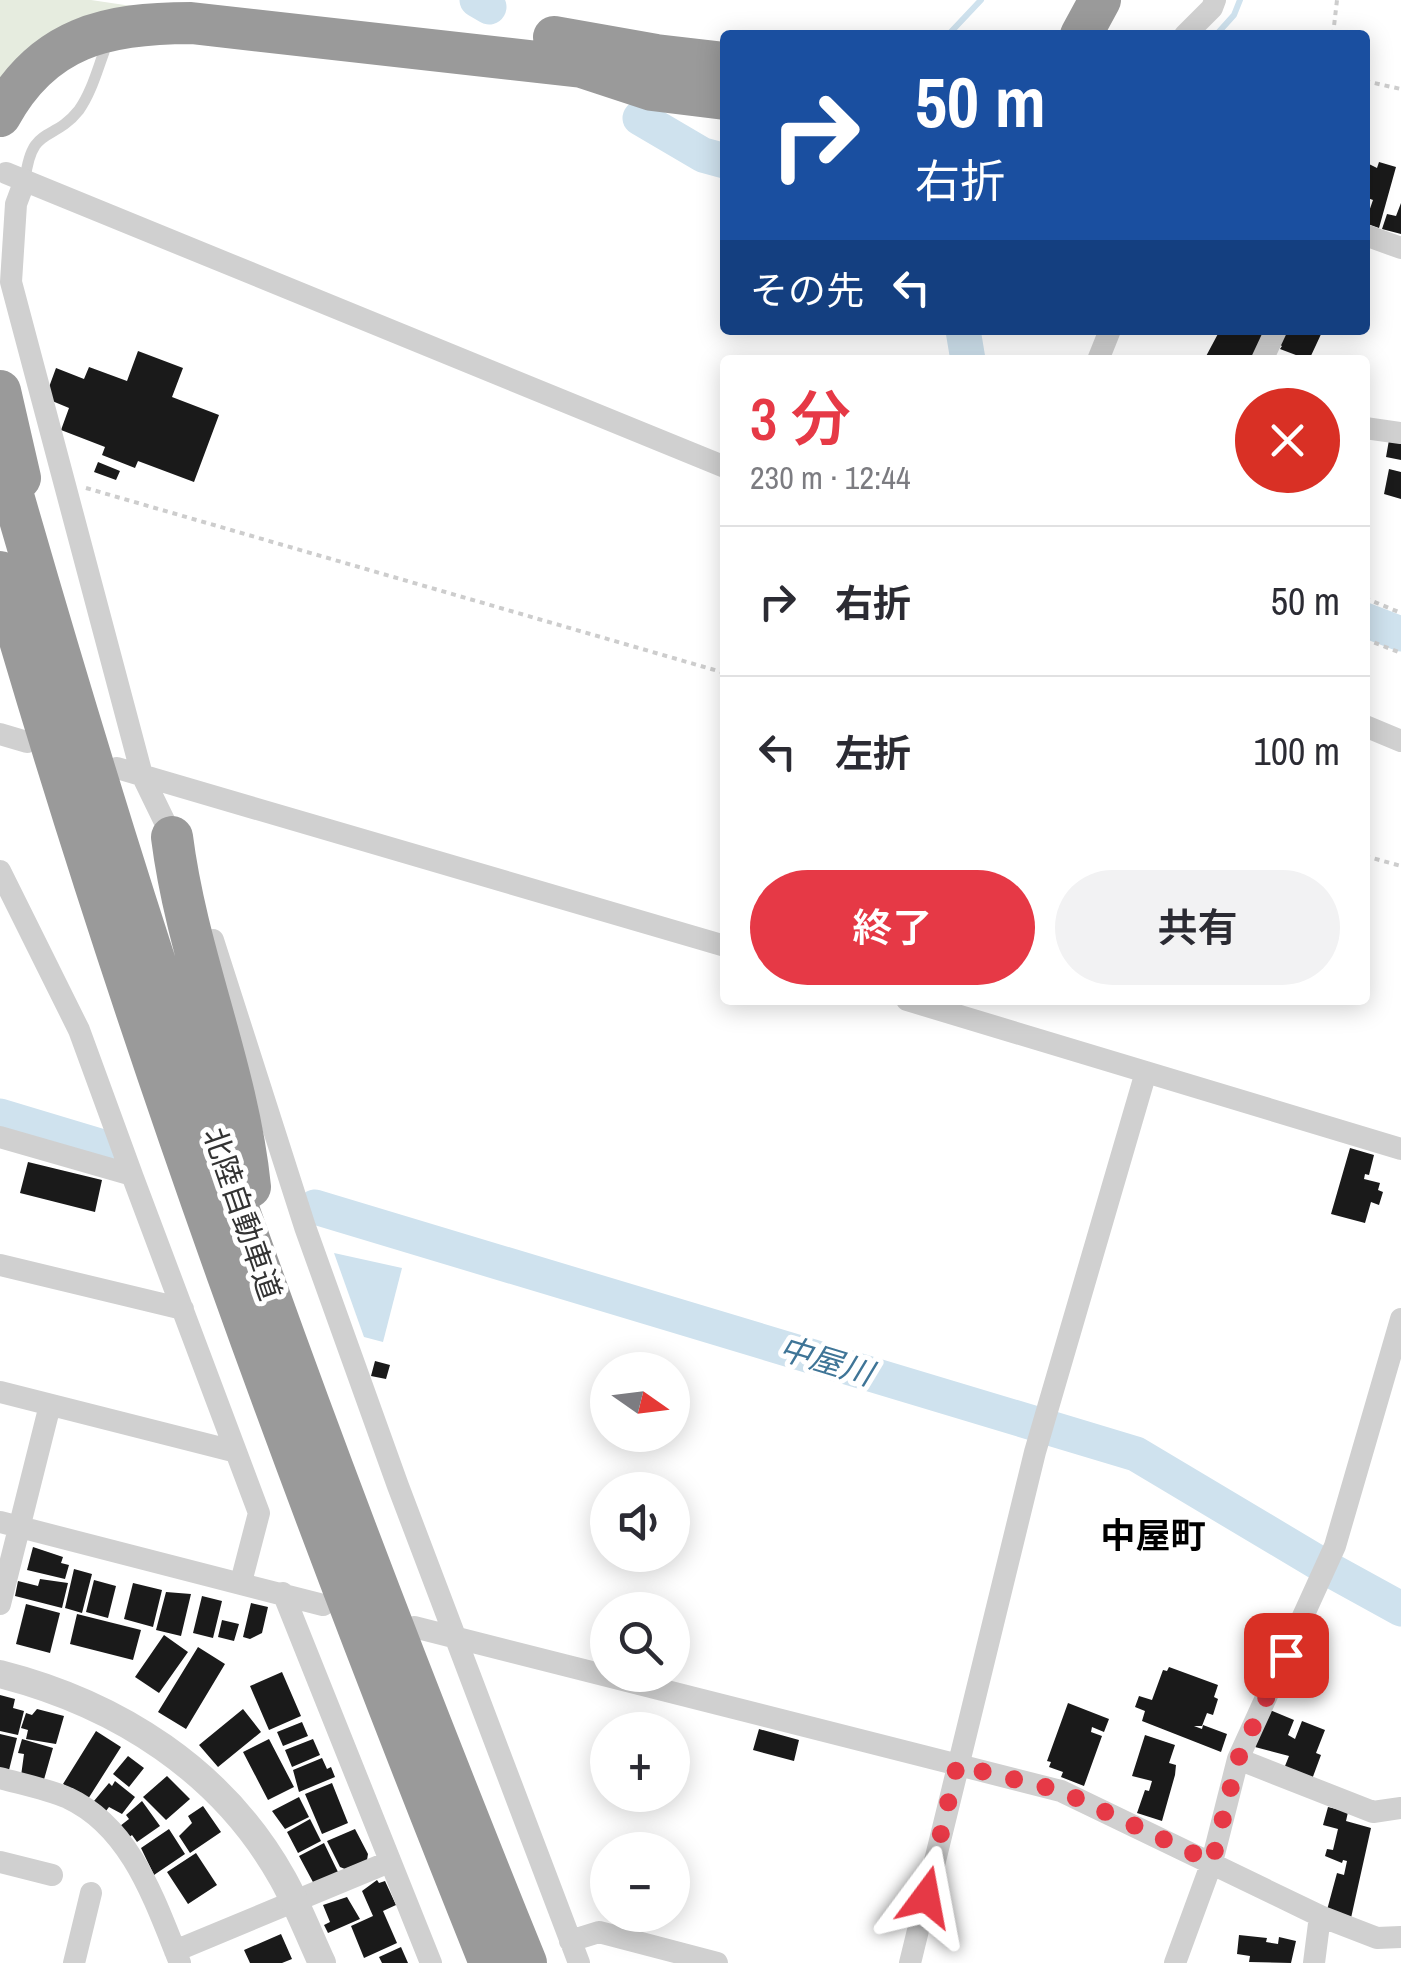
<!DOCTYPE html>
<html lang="ja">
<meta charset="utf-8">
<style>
:root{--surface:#fff;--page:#f2f2f3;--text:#2b2b33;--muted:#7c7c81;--line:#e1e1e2;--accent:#e63946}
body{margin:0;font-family:"Archivo Narrow","Noto Sans JP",sans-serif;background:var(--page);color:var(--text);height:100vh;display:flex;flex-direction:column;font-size:38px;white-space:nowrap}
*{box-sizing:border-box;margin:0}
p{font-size:32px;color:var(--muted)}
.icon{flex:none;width:55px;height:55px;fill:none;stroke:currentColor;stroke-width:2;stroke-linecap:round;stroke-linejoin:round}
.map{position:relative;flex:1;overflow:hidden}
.details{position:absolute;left:720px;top:355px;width:650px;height:650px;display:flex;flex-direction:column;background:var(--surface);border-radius:10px;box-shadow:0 5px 25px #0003}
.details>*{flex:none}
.top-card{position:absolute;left:720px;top:30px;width:650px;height:305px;border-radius:10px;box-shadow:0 5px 25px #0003;background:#1a4fa0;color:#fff;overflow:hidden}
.needle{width:65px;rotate:104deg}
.fabs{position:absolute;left:590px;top:1352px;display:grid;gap:20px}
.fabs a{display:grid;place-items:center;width:100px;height:100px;border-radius:50%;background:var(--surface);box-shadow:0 5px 25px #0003;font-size:50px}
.pin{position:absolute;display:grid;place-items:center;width:85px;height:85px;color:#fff;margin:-42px;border-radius:20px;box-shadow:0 5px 15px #0006}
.me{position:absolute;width:110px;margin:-55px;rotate:13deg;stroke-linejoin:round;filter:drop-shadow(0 0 8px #0008)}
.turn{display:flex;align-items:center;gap:35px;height:210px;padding:0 30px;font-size:45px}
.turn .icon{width:130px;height:130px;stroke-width:2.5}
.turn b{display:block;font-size:70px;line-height:85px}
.then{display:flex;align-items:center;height:95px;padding:0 30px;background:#0003;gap:20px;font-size:38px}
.round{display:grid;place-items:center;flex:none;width:105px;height:105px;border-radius:52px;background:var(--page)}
.overview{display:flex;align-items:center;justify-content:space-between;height:170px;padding:0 30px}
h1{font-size:60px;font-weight:600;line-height:75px;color:var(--accent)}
.button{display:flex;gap:20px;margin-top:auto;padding:20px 30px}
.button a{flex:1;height:115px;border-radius:60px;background:var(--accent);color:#fff;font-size:40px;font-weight:600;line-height:115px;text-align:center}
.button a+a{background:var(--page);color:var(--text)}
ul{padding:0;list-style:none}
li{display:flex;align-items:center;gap:30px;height:150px;padding:0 30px;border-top:2px solid var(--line)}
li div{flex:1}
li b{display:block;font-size:38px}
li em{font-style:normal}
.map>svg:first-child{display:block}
.green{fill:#e6ecdf}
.water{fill:#cfe2ee}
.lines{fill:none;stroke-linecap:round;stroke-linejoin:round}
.stream{stroke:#cfe2ee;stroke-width:6}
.river{stroke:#cfe2ee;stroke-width:35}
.building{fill:#1a1a1a}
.path{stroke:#cdcdcd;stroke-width:4;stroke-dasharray:5 5;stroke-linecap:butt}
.service{stroke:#d0d0d0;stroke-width:11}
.minor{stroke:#d0d0d0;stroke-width:22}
.tertiary{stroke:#d0d0d0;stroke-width:28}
.motorway{stroke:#9a9a9a;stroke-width:42}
.route{stroke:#e63946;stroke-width:18;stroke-dasharray:0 32.4}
.labels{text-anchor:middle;stroke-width:10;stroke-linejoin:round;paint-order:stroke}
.street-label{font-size:30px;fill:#333;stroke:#fff}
.water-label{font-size:32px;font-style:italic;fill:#3f7597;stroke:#fff}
.quarter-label{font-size:35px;font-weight:bold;fill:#000;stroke:#fff}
</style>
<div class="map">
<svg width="1401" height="1963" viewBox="0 0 1401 1963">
<rect width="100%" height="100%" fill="#fff"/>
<path class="green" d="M0,0H91L145,8L0,88Z"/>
<path class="water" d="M334,1253L402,1268L383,1342L364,1337Z"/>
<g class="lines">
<path class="stream" d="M948,35L981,0
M1216,35L1234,15L1240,0"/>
<path class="river" d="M477,0L489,7
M640,118L703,155L725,161
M963,330L968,360
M1365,620L1401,634
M0,1116L113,1150
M315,1207L1136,1454L1317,1562
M1332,1571L1401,1609"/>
</g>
<path class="building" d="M1365,162L1377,168L1379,162L1396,167L1379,228L1365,223L1373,200L1365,197Z
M1401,203V234L1382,229L1387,214L1396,216Z
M1220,330L1226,332L1269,330L1256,360L1240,355L1238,360L1229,356L1227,360H1204Z
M1284,330H1323L1309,360L1280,349L1282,346L1277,343Z
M138,351L183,368L172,397L219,415L194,482L138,461L135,468L102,455L105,447L61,430L69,408L45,398L56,368L84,379L89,367L127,381Z
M1389,440L1401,442V460L1386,457Z
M98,462L120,471L116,480L94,472Z
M1389,469L1401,472V499L1384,494Z
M1350,1148L1374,1155L1369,1175L1365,1174L1364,1179L1380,1183L1378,1190L1383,1192L1379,1205L1371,1202L1365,1223L1331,1214Z
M28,1162L102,1180L95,1212L20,1193Z
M375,1361L390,1365L386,1379L371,1376Z
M33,1547L63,1557L61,1563L69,1565L65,1579L27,1570Z
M74,1569L92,1574L82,1613L65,1608Z
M40,1579L68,1583L62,1608L15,1596L18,1581L38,1586Z
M94,1580L116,1586L108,1618L86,1612Z
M133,1583L162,1590L153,1627L124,1619Z
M166,1592L191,1594L181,1636L156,1630Z
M202,1596L222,1601L213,1638L193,1633Z
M251,1603L268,1607L262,1633L250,1639L243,1637Z
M26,1604L60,1613L50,1653L16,1644Z
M77,1614L141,1630L133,1660L70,1644Z
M222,1620L239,1624L234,1641L218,1637Z
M164,1635L188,1652L159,1693L135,1677Z
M198,1647L225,1664L186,1729L158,1712Z
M1169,1667L1218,1685L1214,1697L1218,1699L1213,1715L1207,1713L1202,1726H1194L1202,1729L1203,1725L1227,1734L1221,1752L1142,1721L1145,1711L1135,1707L1139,1696L1152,1700L1163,1670L1167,1671Z
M282,1672L301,1716L269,1730L250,1686Z
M0,1695L15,1699L13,1708L24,1711L18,1735L0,1731Z
M1068,1703L1109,1719L1104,1732L1092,1727L1091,1732L1102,1736L1084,1786L1061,1777L1063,1772L1049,1767L1051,1762L1047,1761Z
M37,1709L64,1716L56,1744L26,1739L28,1730L21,1728L26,1713L32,1715Z
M243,1709L261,1732L218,1767L199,1745Z
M1270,1710L1294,1720L1288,1735L1295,1739L1302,1721L1325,1730L1316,1753L1321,1755L1311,1782L1283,1771L1289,1756L1255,1747Z
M302,1722L308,1736L283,1746L277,1732Z
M759,1729L799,1740L794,1761L753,1750Z
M96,1731L121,1747L88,1799L63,1784Z
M0,1734L17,1738L9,1770L0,1768Z
M1145,1735L1175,1745L1169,1763L1176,1765L1175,1775L1162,1821L1137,1813L1145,1790L1149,1791L1152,1781L1132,1776Z
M22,1739L53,1748L43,1783L21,1776L24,1754L18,1753Z
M269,1739L294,1787L268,1800L243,1752Z
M313,1739L320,1755L292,1767L285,1750Z
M128,1756L144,1768L129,1787L113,1774Z
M322,1758L327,1769L331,1767L335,1777L299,1792L293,1770Z
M167,1776L190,1799L166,1820L143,1797Z
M115,1781L135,1797L122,1814L109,1807L106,1811L94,1801L109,1783L112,1786Z
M332,1783L348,1823L322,1834L305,1794Z
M299,1797L309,1817L285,1829L272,1811Z
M142,1801L160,1826L137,1842L132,1835L128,1838L120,1826L129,1819L126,1815Z
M203,1806L221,1832L190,1853L179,1836L192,1823L188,1816Z
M1328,1807L1348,1812L1346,1821L1371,1828L1351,1918L1327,1910L1337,1873L1344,1875L1347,1861L1343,1860L1342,1863L1325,1856L1327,1849L1333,1850L1338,1829L1323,1825Z
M310,1819L321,1841L298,1853L287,1832Z
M169,1829L185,1854L154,1875L141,1848Z
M355,1829L368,1854L367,1860L345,1869L340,1867L327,1841Z
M324,1843L338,1872L314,1884L299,1856Z
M196,1853L217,1885L188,1904L167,1872Z
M377,1880L379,1883L385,1881L396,1905L383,1911L397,1943L364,1958L351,1926L373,1916L362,1891Z
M347,1897L360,1919L328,1933L324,1925L330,1922L323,1905Z
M281,1934L292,1959L282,1963H250L244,1950Z
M1239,1935L1267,1938L1266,1942L1278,1944L1279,1937L1296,1941L1291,1963L1249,1962L1250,1956L1237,1954Z
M401,1947L408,1963H382L379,1957Z"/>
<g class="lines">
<path class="path" d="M1333,35L1337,0
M1365,81L1401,89
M86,488L725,673
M1365,598L1401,613
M1365,639L1401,653
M1365,856L1401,866"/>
<path class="service" d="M25,180C32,123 52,144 79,110C91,93 97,71 104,52"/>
<path class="minor" d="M1185,35L1212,8L1215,0
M6,173L725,467
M25,180L16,204L11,282L142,775L176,845
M1365,235L1401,248
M1098,360L1110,330
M1262,360L1276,330
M1365,428L1401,433
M1365,726L1401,741
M0,734L27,742
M117,768L725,946
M0,871L79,1030L132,1175
M213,940L305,1227L398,1486L579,1963
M907,1000L1401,1149
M0,1137L132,1175L259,1513L241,1582
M0,1265L183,1309
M0,1392L233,1451
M0,1522L323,1605
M283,1593L431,1963
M0,1604L50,1405
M414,1627L1061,1791L1320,1916L1377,1938L1401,1937
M1238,1759L1373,1812L1401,1808
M0,1778C22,1784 47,1789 68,1798C132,1828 155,1902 180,1963
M0,1862L52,1875
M570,1941L599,1932L717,1963
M175,1951L389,1862
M74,1963L91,1893
M910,1963L1035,1452L1146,1072
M1175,1963L1212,1862L1238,1759L1335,1546L1401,1319
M1314,1963L1320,1916"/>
<path class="tertiary" d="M0,1674C118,1704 223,1771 283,1879C298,1906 309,1935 322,1963"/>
<path class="motorway" d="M1081,35L1100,0
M554,37L656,55L725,63
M0,116C43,37 107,23 191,23L582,67L652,90L725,99
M0,391L20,478
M0,450C59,657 121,862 189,1066C291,1368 406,1667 526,1963
M0,572C136,1045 307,1507 490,1963
M172,837C187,956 238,1068 250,1187"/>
</g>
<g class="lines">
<path class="route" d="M926,1897L957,1765L1061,1791L1212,1862L1238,1759L1286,1655"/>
</g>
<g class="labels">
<g class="street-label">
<text transform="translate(242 1214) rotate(71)" y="10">北陸自動車道</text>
</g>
<g class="water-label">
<text transform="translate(826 1361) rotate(17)" y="11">中屋川</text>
</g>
<g class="quarter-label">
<text x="1153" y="1548">中屋町</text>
</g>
</g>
</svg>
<div class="fabs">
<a><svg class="needle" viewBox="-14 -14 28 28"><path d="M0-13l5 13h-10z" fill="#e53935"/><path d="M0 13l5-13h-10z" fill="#7c7c81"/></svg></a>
<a><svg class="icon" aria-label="sound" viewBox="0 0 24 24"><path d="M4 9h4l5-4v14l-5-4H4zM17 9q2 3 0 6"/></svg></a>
<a><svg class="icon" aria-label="search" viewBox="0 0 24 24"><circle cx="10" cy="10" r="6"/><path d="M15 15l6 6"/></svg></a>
<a>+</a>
<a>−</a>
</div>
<div class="pin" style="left:1286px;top:1655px;background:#d93025"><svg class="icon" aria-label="arrive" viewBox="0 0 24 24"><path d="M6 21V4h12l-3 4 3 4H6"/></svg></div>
<svg class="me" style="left:926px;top:1897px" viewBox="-20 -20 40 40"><path d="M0-17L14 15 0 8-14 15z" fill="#e63946" stroke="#fff" stroke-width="4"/></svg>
<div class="top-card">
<div class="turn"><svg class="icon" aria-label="right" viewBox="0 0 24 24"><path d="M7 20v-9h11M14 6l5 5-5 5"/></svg><div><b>50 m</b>右折</div></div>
<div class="then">その先<svg class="icon" aria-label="left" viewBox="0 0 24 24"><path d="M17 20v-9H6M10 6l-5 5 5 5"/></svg></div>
</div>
<section class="details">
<div class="overview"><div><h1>3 分</h1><p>230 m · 12:44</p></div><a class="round" style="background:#d93025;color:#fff"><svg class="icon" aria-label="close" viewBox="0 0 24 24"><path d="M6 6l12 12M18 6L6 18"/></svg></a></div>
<ul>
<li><svg class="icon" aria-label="right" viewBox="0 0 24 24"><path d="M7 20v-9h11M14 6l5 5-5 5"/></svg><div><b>右折</b></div><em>50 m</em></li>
<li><svg class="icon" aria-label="left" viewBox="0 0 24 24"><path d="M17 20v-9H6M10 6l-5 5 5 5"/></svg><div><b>左折</b></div><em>100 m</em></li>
</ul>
<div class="button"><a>終了</a><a>共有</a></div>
</section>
</div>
